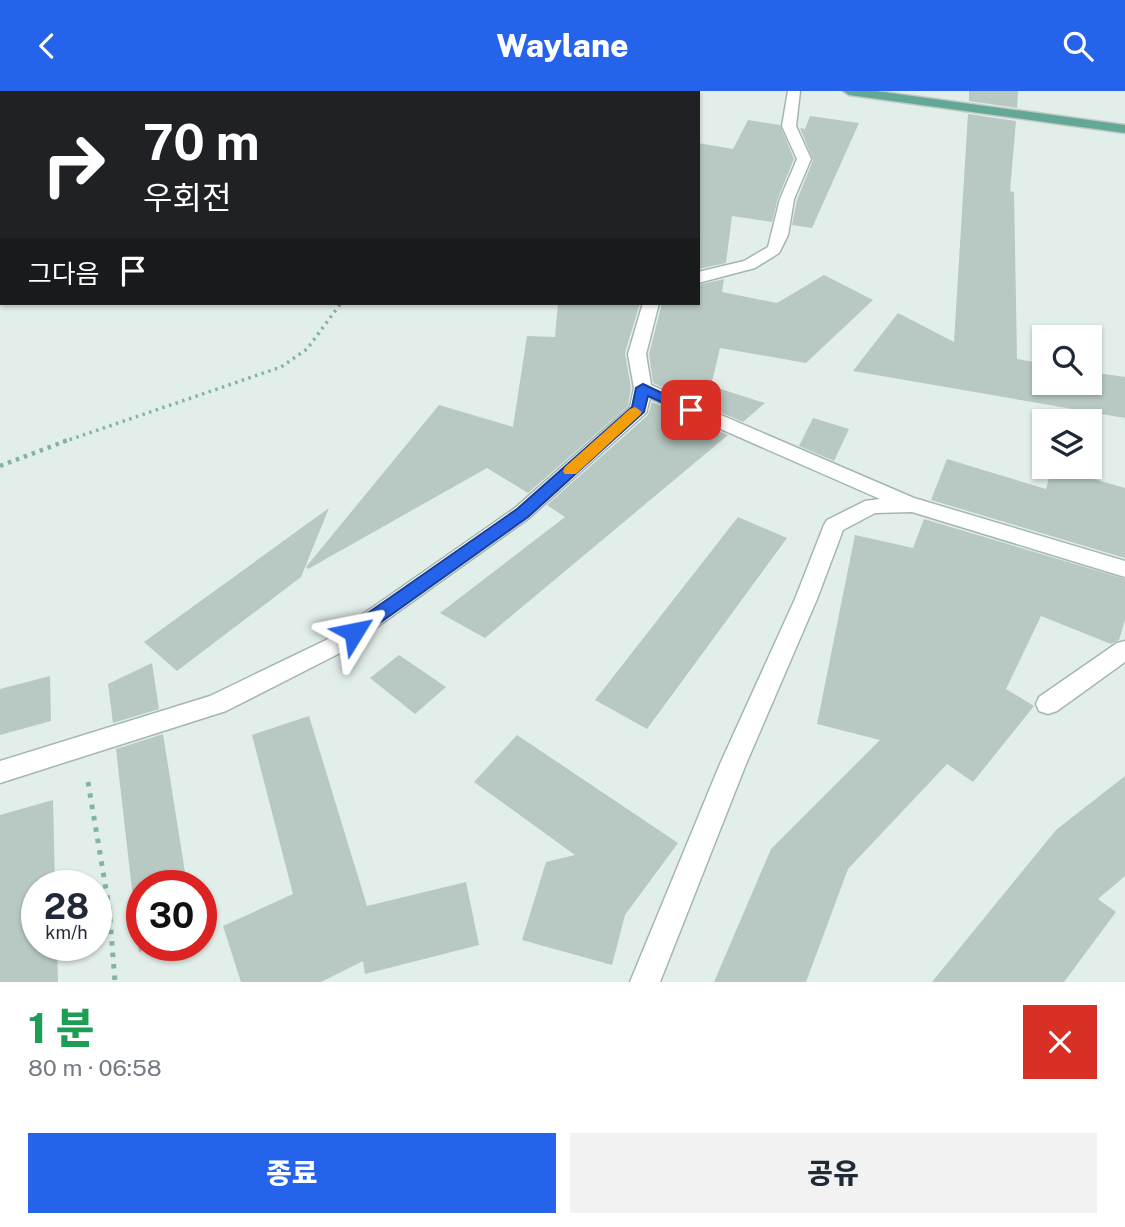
<!DOCTYPE html>
<html lang="ko">
<meta charset="utf-8">
<style>
:root{--surface:#fff;--page:#f2f2f3;--text:#1f2937;--muted:#747a83;--accent:#2563eb}
body{margin:0;font-family:"Public Sans","Noto Sans KR",sans-serif;background:var(--page);color:var(--text);height:100vh;display:flex;flex-direction:column;font-size:26px;white-space:nowrap}
*{box-sizing:border-box;margin:0}
p{font-size:23px;color:var(--muted)}
.icon{flex:none;width:38px;height:38px;fill:none;stroke:currentColor;stroke-width:2;stroke-linecap:round;stroke-linejoin:round}
.map{position:relative;height:891px;overflow:hidden}
.details{display:flex;flex-direction:column;background:var(--surface);flex:1}
.details>*{flex:none}
.banner{position:absolute;left:0px;top:0px;width:700px;height:214px;box-shadow:0 2px 5px #0004;background:#202124;color:#fff;overflow:hidden}
.buttons{position:absolute;left:1032px;top:234px;display:grid;gap:14px}
.buttons a{display:grid;place-items:center;width:70px;height:70px;border-radius:0px;background:var(--surface);box-shadow:0 2px 5px #0004;font-size:35px}
.speed{position:absolute;left:21px;top:779px;display:flex;gap:14px;font-size:35px;font-weight:700;text-align:center}
.speed>*{display:grid;place-content:center;width:91px;height:91px;border-radius:50%;background:var(--surface);box-shadow:0 2px 5px #0004;line-height:1}
.speed small{font-size:18px;font-weight:400}
.speed .limit{border:10px solid #d22;background:#fff;color:#111}
.pin{position:absolute;display:grid;place-items:center;width:60px;height:60px;color:#fff;margin:-30px;border-radius:14px;box-shadow:0 4px 10px #0006}
.me{position:absolute;width:77px;margin:-38px;rotate:55deg;stroke-linejoin:round;filter:drop-shadow(0 0 5px #0008)}
.turn{display:flex;align-items:center;gap:24px;height:147px;padding:0 28px;font-size:32px}
.turn .icon{width:91px;height:91px;stroke-width:2.5}
.turn b{display:block;font-size:49px;line-height:60px}
.then{display:flex;align-items:center;height:66px;padding:0 28px;background:#0003;gap:14px;font-size:26px}
.round{display:grid;place-items:center;flex:none;width:74px;height:74px;border-radius:0px;background:var(--page)}
.overview{display:flex;align-items:center;justify-content:space-between;height:119px;padding:0 28px}
h1{font-size:42px;font-weight:800;line-height:52px;color:#1e9e55}
.cta{display:flex;gap:14px;margin-top:auto;padding:14px 28px}
.cta a{flex:1;height:80px;border-radius:0px;background:var(--accent);color:#fff;font-size:28px;font-weight:800;line-height:80px;text-align:center}
.cta a+a{background:var(--page);color:var(--text)}
header{display:flex;justify-content:space-between;align-items:center;height:91px;padding:0 28px;background:var(--accent);color:#fff;font-size:32px;font-weight:800}
.map>svg:first-child{display:block}
.building{fill:#b7c9c2}
.lines{fill:none;stroke-linecap:round;stroke-linejoin:round}
.street-casing{stroke:#a4b6b0;stroke-width:3}
.primary-casing{stroke:#c1cac7;stroke-width:3}
.path-far2{stroke:#80b4a4;stroke-width:3.5;stroke-dasharray:2.5 4.5;stroke-linecap:butt}
.path-far1{stroke:#80b4a4;stroke-width:4.5;stroke-dasharray:3.5 5;stroke-linecap:butt}
.path{stroke:#80b4a4;stroke-width:5;stroke-dasharray:4.5 7;stroke-linecap:butt}
.street{fill:#fff;fill-rule:evenodd}
.primary{fill:#63a797;fill-rule:evenodd}
.route{fill:#2563eb;stroke:#184099;stroke-width:2}
.slow{fill:#f59e0b}
</style>
<header><svg class="icon" aria-label="back" viewBox="0 0 24 24"><path d="M15 5l-7 7 7 7"/></svg>Waylane<svg class="icon" aria-label="search" viewBox="0 0 24 24"><circle cx="10" cy="10" r="6"/><path d="M15 15l6 6"/></svg></header>
<div class="map">
<svg width="1125" height="891" viewBox="0 0 1125 891">
<rect width="100%" height="100%" fill="#e2eee9"/>
<path class="building" d="M969,0H1018L1017,17L969,10Z
M968,23L1016,30L1010,100L1014,101L1017,268L1045,273V292H1090V281L1125,286V327L853,280L898,222L954,251Z
M810,25L859,32L812,137L792,134L797,109L813,69L800,37L805,38Z
M748,29L780,34L794,68L778,107L772,131L732,125L726,172L698,178V52L733,58Z
M824,184L873,209L806,272L720,257L711,295L765,312L743,331L653,292L649,263L662,212L698,213V194L724,188L722,201L777,212Z
M558,212H640L625,262L631,297L628,315L528,402L487,377L308,478L306,476L439,314L513,336L527,245L555,246Z
M652,311L728,344L485,547L440,522L565,426L547,414L648,324Z
M813,327L849,338L834,370L799,355Z
M947,368L1046,398L1052,376L1125,397V467L931,409Z
M329,417L301,486L177,580L144,551Z
M738,426L787,447L647,638L595,609Z
M924,428L1125,488V529L1119,549L1111,553L1041,525L1006,598L1034,615L973,691L947,673L848,778L806,891H714L771,758L880,649L817,633L855,444L913,457Z
M399,564L446,596L415,623L370,587Z
M152,572L159,618L113,632L108,593Z
M50,585L51,630L0,644V598Z
M309,625L367,815L466,791L479,854L365,883L363,870L321,891H241L223,835L293,803L252,644Z
M163,643L187,794H142V854H159L139,861L116,658Z
M517,644L678,752L625,824L612,874L522,849L546,771L575,764L474,691Z
M1125,685V785L1098,808L1116,821L1064,891H932L1056,739Z
M53,709L55,794H37V854H57L58,891H0V724Z"/>
<g class="lines">
<defs>
<path id="street" d="M788,0H800L796,35L811,68L794,108L788,144L779,162L755,177L698,192V181L744,170L768,156L780,108L797,68L782,35Z
M643,212H659L646,263L651,294L914,407L1125,470V486L912,421L875,422L843,439L817,508L746,673L660,891H630L720,673L795,508L824,434L827,429L865,410L880,408L650,307L646,322L529,427L342,561L226,620L0,692V670L210,605L326,549L515,417L630,316L634,297L628,263Z
M1125,550V571L1057,620L1048,623L1039,620L1036,613L1039,606L1117,552Z"/>
<path id="primary" d="M843,0H876L1125,34V42L849,4Z"/>
</defs>
<use href="#street" class="street-casing"/>
<use href="#primary" class="primary-casing"/>
<path class="path-far2" d="M63,351L281,276L307,258L341,212"/>
<path class="path-far1" d="M0,375L68,349"/>
<path class="path" d="M88,691L109,816L115,891"/>
<use href="#street" class="street"/>
<use href="#primary" class="primary"/>
</g>
<path class="route" d="M643,293L698,319L691,324L686,322L648,305L644,321L528,426L360,546H348L345,541L348,536L517,418L632,316L636,297Z"/>
<path class="slow" d="M635,316L642,321L640,324L576,383H565L563,380L565,376L630,318Z"/>
</svg>
<div class="buttons">
<a><svg class="icon" aria-label="search" viewBox="0 0 24 24"><circle cx="10" cy="10" r="6"/><path d="M15 15l6 6"/></svg></a>
<a><svg class="icon" aria-label="layers" viewBox="0 0 24 24"><path d="M12 4l9 5-9 5-9-5zM3 14l9 5 9-5"/></svg></a>
</div>
<div class="speed"><div>28<small>km/h</small></div><div class="limit">30</div></div>
<div class="pin" style="left:691px;top:319px;background:#d93025"><svg class="icon" aria-label="arrive" viewBox="0 0 24 24"><path d="M6 21V4h12l-3 4 3 4H6"/></svg></div>
<svg class="me" style="left:354px;top:541px" viewBox="-20 -20 40 40"><path d="M0-17L14 15 0 8-14 15z" fill="#2563eb" stroke="#fff" stroke-width="4"/></svg>
<div class="banner">
<div class="turn"><svg class="icon" aria-label="right" viewBox="0 0 24 24"><path d="M7 20v-9h11M14 6l5 5-5 5"/></svg><div><b>70 m</b>우회전</div></div>
<div class="then">그다음<svg class="icon" aria-label="arrive" viewBox="0 0 24 24"><path d="M6 21V4h12l-3 4 3 4H6"/></svg></div>
</div>
</div>
<section class="details">
<div class="overview"><div><h1>1 분</h1><p>80 m · 06:58</p></div><a class="round" style="background:#d93025;color:#fff"><svg class="icon" aria-label="close" viewBox="0 0 24 24"><path d="M6 6l12 12M18 6L6 18"/></svg></a></div>
<div class="cta"><a>종료</a><a>공유</a></div>
</section>
